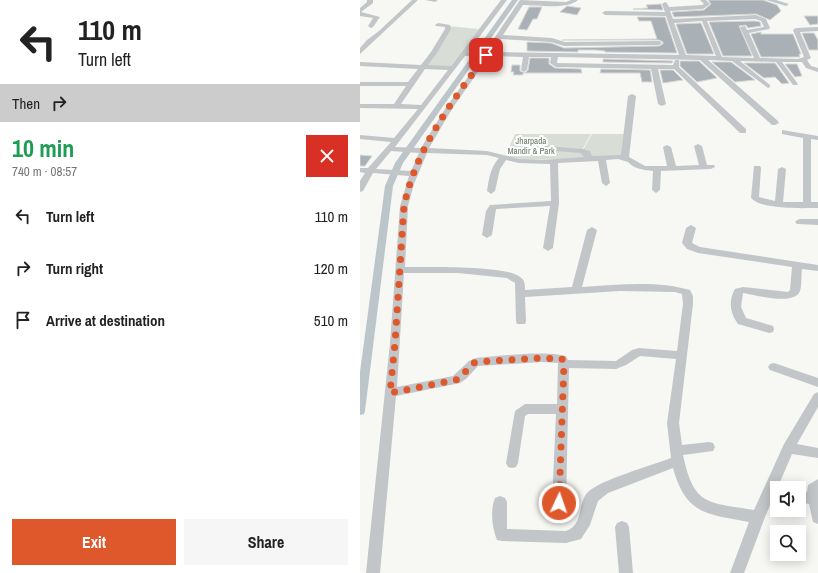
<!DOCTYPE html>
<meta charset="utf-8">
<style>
:root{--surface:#fff;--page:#f6f6f6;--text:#222;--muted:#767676;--accent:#df582c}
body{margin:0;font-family:"Archivo Narrow",sans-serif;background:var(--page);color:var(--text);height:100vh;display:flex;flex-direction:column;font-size:15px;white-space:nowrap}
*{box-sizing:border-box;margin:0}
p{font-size:13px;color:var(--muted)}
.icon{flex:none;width:22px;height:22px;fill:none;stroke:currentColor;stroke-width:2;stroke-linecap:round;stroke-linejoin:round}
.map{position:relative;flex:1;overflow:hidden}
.side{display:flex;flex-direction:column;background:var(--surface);width:360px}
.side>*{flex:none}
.top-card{background:#fff;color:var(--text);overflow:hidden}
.tools{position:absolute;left:410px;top:481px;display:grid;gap:8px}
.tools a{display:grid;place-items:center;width:36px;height:36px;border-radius:0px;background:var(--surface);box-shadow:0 2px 10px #0003;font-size:20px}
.pin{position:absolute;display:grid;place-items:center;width:34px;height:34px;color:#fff;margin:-17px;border-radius:8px;box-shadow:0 2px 6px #0006}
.me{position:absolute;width:44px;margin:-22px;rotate:3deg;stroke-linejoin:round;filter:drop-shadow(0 0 3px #0008)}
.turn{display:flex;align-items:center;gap:14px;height:84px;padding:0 12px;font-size:18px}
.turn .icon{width:52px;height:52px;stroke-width:2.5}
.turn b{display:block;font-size:28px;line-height:34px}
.then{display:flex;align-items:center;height:38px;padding:0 12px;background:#0003;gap:8px;font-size:15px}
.round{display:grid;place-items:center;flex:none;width:42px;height:42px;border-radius:0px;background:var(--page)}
.overview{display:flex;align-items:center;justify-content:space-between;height:68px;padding:0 12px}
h1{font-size:24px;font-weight:700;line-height:30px;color:#1e9e55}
.action{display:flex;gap:8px;margin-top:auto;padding:8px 12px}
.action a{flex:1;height:46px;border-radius:0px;background:var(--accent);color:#fff;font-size:16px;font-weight:700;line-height:46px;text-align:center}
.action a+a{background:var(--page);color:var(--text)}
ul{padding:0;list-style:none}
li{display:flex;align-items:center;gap:12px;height:52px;padding:0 12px}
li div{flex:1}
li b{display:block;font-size:15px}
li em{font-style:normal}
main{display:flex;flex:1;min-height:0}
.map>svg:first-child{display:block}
.green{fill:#d8ded5}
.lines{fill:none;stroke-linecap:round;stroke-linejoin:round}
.canal{fill:#bcc6ca;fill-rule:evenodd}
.building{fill:#a9b1b6;stroke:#d8d8d6}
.minor{fill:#c2c6c9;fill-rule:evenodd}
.route{stroke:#df582c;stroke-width:7;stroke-dasharray:0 12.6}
.labels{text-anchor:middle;stroke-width:4;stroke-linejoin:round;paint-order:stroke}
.far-park-label{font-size:9px;fill:#697b65;stroke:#fff}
</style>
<main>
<section class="side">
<div class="top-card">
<div class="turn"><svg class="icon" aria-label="left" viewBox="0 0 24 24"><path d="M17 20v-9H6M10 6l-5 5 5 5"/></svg><div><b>110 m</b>Turn left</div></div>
<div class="then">Then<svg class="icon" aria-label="right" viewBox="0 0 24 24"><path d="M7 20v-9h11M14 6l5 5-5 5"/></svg></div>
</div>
<div class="overview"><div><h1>10 min</h1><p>740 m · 08:57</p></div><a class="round" style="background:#d93025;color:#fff"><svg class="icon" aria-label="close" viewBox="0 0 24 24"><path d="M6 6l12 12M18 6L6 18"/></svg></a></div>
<ul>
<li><svg class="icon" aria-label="left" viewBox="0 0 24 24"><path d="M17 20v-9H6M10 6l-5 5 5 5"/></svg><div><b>Turn left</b></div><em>110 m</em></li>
<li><svg class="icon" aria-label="right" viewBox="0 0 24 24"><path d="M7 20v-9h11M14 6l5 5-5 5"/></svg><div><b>Turn right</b></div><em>120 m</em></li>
<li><svg class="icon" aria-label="arrive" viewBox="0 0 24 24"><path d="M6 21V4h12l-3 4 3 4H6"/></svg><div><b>Arrive at destination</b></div><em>510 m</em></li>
</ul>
<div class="action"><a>Exit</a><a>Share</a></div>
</section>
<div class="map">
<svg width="458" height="573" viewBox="0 0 458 573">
<rect width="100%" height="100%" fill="#f7f7f4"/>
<path class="green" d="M88,26L119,29L90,67L63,66Z
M155,134H231L222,150L228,159L159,160L145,157Z
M232,134H267L265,158L229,159L223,150Z"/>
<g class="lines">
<path class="canal" d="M152,0H158L43,163L33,186L5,411L4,414L0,415V372L25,186L35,163Z"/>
</g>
<path class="building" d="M348,0H403L417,5L421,11L410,20L396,14L314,17L312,12L344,10L351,4Z
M301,4L303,10L273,9L288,8L286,5Z
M207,6L221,8L217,15L200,12Z
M169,7H182L177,19H173L167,30L158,29Z
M444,16H458V24L450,25Z
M277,17H305L317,53L245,52V51L235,50H218V52L167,51V42L191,43L204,48L299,46L303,44V42L299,40H202L297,39L291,21H279Z
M395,21L400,22L401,26L388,28L386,25L379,26L392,56H363L349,22Z
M341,23L354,54H327L316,24Z
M401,32V34H433L441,54H439L440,57H401L391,34Z
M442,33H454L458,40V50H449Z
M170,58H189V64L195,68L221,69L222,73H163V75H153L154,72H151L152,65H160V71L165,73L168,70Z
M243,59L313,61L312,63L243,62Z
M320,61H339L357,78L337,82L320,66Z
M352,62H371L395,80L375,82Z
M384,63H415L429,83L422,84L415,77L404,78Z
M425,64H437L442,76L435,77Z
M241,69L290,70L292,82H282L280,73H240Z
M300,70H313L323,80L303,83Z
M0,155L12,156L5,166H0Z"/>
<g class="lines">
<path class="minor" d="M7,0H13V3L1,12L20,17L13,27L11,28L8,26L13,18L0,16V8L7,2Z
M52,0H58L0,54V48L7,40L19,31Z
M65,0H78L75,2Z
M141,0H147L108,52H125L160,0L206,2L211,0H218C207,10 177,5 163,5L143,35L192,38L205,42L299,41L302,43L299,45L204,46L191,42L141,39L132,52L319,55L306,16L245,15L242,13L245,11L305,12L302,4L305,2L307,3L309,7L342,5L344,4L340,0H346L350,4L343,9L310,11L313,19L396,15L406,19L410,28L409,29L389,33L400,58L438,59L444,57L433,30L436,28L458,27V31L440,32L451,58L447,60L451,66L458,68V72L446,68L442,62H422L438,84L437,85H433L416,62L380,61L410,85V87L408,88L372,61L348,60L418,121L419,123L415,125H412L340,60L198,57L197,63L313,65L315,60H319V67L386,129V133H380L314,69H298L306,104L302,106L298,104L291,69L196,67L190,63L191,57H169L167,70L164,72L161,70L163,57L129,56L92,109L69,148L127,151L159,159L183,160L224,157L221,153L183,150L182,148L186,146L223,149L230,151L232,156L261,155L268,96L272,94L276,96L269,157L285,166H307L303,147L307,145L311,147L316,166L339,165L334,146L338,144L342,146L347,165H354L355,167L351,169L301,171L300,190L296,193L292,190L293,171C284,170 274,169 268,162L258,159L246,160L250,183L246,186L242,183L238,161L198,163L199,203L193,248L188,251L183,248L190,206L136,209L132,235L127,238L122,235L126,211L130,205L191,201L190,164L159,163L146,160L140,169L135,191L131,194L127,191C129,179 130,168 139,158L127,155L67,153L54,184L48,206L45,267C66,267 146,265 160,277C165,280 165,285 165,290L212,287L227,230L232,227L237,230L222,287C257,285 296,280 330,290L333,296V304L319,423L322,445L349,442L353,443L355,447L353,451L323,455C334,507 348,502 394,510L424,444L454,394L458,392V407L437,444L458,448V458L432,454L405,517L384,573H370L389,522C347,514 326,515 313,468L248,493L238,501L230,525L221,539L206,543L142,541L137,540C132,528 130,510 135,498L140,496L145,498L147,502V529L206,531C224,525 217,503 228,492C240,480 293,465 311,458L307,423L316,359L280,356L266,365L256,369L209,368L206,503L204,507L199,509L194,507L192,503L196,414H168L165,416L158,463L156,467L152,468L148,467L146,463L155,411L165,404H197L198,363L182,362L118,366L106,379L100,383L36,396L20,573H6L30,343L40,206L49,176L13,173L3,191L0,192V181L5,173L0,172V168H8L31,142L0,139V135L34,138L58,109L0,108V104H34L46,86H0V82H48L58,69L0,66V62L61,65L71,52L85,29V27L76,26L75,25L78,23L90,25L91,29L77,53L68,65L91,66ZM395,19L401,21L404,27L387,30L385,26L380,27L394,58L362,57L347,21ZM342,21L356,56L326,55L314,23ZM105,56H123L85,109L61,148L35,147ZM65,69L88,70L61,105L41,104ZM31,151L59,153L51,171L16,169ZM44,273H98L147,278L155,283L156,321L157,324H165L166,321L165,297L260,291L315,292L322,294L323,304L317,351L279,348L272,350L256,361L208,360L206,356C185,350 139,356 116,358L109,361L93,376L37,387Z
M406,0H416L429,4L426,6Z
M422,130L458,136V140L451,139V202H458V208C442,208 402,210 391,198L394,166H400L401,168L399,197L415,201L418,169L422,167L426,169L423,202H443V138L422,134Z
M440,219H458V225L437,224L435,222L437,220Z
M331,225L336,228L332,243L340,247L458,265V271L442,269C441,275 442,285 440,291C435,306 395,295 383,293L381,307L386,318L413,326L414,329L413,332L409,333L378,324C370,313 368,301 375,289L383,287L428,292L430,290L432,267L338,253L327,249L322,243L326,228Z
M414,363L458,378V387L410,370L408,367L410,364Z
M458,479V524L453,522L449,504L439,502V490L447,492L448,485Z
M262,521L267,523L269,527L273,573H259L255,527L257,523Z"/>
</g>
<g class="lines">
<path class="route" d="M126,55C92,102 56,148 44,206L35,343L30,393L96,380C106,376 106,366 116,362L182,358L202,359L204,364L199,503"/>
</g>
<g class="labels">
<g class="far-park-label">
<text x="171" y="144">Jharpada<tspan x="171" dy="10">Mandir &amp; Park</tspan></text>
</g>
</g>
</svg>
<div class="tools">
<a><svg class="icon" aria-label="sound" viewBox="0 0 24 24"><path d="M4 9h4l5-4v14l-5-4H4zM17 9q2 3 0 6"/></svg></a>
<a><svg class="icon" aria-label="search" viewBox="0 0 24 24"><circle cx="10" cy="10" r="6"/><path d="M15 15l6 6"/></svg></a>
</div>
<div class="pin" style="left:126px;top:55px;background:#d93025"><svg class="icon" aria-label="arrive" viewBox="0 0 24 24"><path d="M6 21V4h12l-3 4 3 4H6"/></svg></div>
<svg class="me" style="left:199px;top:503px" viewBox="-20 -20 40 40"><circle r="17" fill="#df582c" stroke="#fff" stroke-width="3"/><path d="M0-11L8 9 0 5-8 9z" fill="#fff"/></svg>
</div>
</main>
